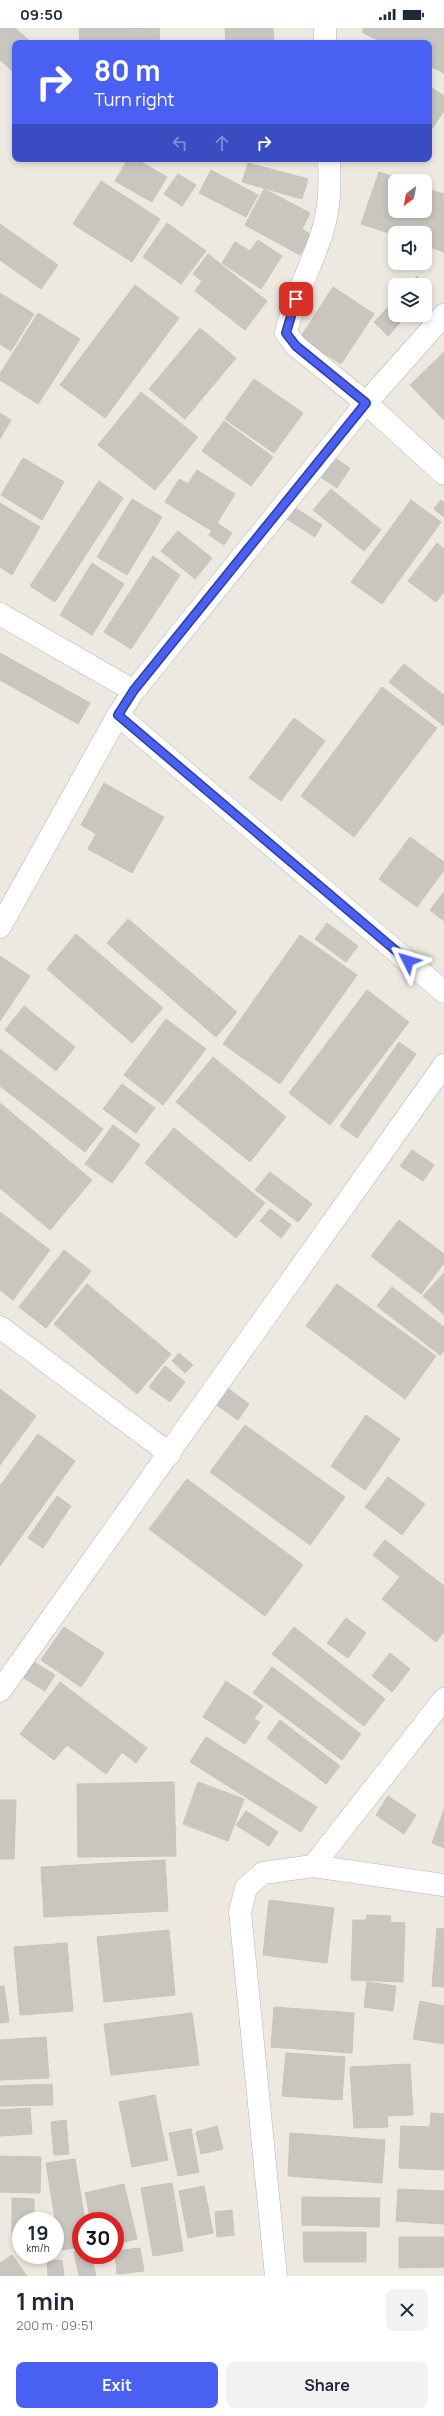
<!DOCTYPE html>
<meta charset="utf-8">
<style>
:root{--surface:#fff;--page:#f2f2f3;--text:#1f2937;--muted:#747a83;--accent:#4960f2}
body{margin:0;font-family:Manrope,sans-serif;background:var(--page);color:var(--text);height:100vh;display:flex;flex-direction:column;font-size:15px;white-space:nowrap}
*{box-sizing:border-box;margin:0}
p{font-size:13px;color:var(--muted)}
.icon{flex:none;width:22px;height:22px;fill:none;stroke:currentColor;stroke-width:2;stroke-linecap:round;stroke-linejoin:round}
.map{position:relative;height:2248px;overflow:hidden}
.sheet{display:flex;flex-direction:column;background:var(--surface);flex:1}
.sheet>*{flex:none}
.top-card{position:absolute;left:12px;top:12px;width:420px;height:122px;border-radius:8px;box-shadow:0 2px 6px #0003;background:#4960f2;color:#fff;overflow:hidden}
.needle{width:26px;rotate:212deg}
.controls{position:absolute;left:388px;top:146px;display:grid;gap:8px}
.controls a{display:grid;place-items:center;width:44px;height:44px;border-radius:8px;background:var(--surface);box-shadow:0 2px 6px #0003;font-size:20px}
.speed{position:absolute;left:12px;top:2184px;display:flex;gap:8px;font-size:20px;font-weight:700;text-align:center}
.speed>*{display:grid;place-content:center;width:52px;height:52px;border-radius:50%;background:var(--surface);box-shadow:0 2px 6px #0003;line-height:1}
.speed small{font-size:10px;font-weight:400}
.speed .limit{border:6px solid #d22;background:#fff;color:#111}
.pin{position:absolute;display:grid;place-items:center;width:34px;height:34px;color:#fff;margin:-17px;border-radius:8px;box-shadow:0 2px 6px #0006}
.me{position:absolute;width:44px;margin:-22px;rotate:310deg;stroke-linejoin:round;filter:drop-shadow(0 0 3px #0008)}
.turn{display:flex;align-items:center;gap:14px;height:84px;padding:0 16px;font-size:18px}
.turn .icon{width:52px;height:52px;stroke-width:2.5}
.turn b{display:block;font-size:28px;line-height:34px}
.lanes{display:flex;align-items:center;height:38px;padding:0 16px;background:#0003;justify-content:center;gap:20px;direction:ltr}
.lanes .off{opacity:.35}
.round{display:grid;place-items:center;flex:none;width:42px;height:42px;border-radius:8px;background:var(--page)}
.overview{display:flex;align-items:center;justify-content:space-between;height:68px;padding:0 16px}
h1{font-size:24px;font-weight:700;line-height:30px}
.button{display:flex;gap:8px;margin-top:auto;padding:8px 16px}
.button a{flex:1;height:46px;border-radius:8px;background:var(--accent);color:#fff;font-size:16px;font-weight:700;line-height:46px;text-align:center}
.button a+a{background:var(--page);color:var(--text)}
.status{display:flex;justify-content:space-between;align-items:center;height:28px;padding:0 20px;background:var(--surface);direction:ltr}
.status svg{height:11px;fill:currentColor}
.map>svg:first-child{display:block}
.building{fill:#c9c5bf;stroke:#c9c4ba}
.lines{fill:none;stroke-linecap:round;stroke-linejoin:round}
.street-casing{stroke:#b3b6bf;stroke-width:23}
.street{stroke:#fff;stroke-width:22}
.route-casing{stroke:#2f3e9d;stroke-width:10}
.route{stroke:#4960f2;stroke-width:7}
</style>
<div class="status"><b>09:50</b><svg viewBox="0 0 49 12"><path d="M0 12V9h3v3zM5 12V6h3v6zM10 12V3h3v9zM15 12V0h3v12zM26 1h20v11H26zM47 4h2v5h-2z"/></svg></div>
<div class="map">
<svg width="444" height="2248" viewBox="0 0 444 2248">
<rect width="100%" height="100%" fill="#eee9e0"/>
<path class="building" d="M0,0H15L32,15H15V45L0,32Z
M79,0H146L147,15H80Z
M133,0H159L160,15H134Z
M225,0H273L274,15H226Z
M364,0H444V45L429,38V15H383L362,4Z
M429,58L444,68V83L429,105Z
M128,131H136L167,149L152,174L115,153Z
M248,135L308,151L302,171L242,154Z
M211,142L258,167L246,189L199,165Z
M379,144L406,153H395V183H425V160L444,166V224L425,217V205H395V207L361,196Z
M178,146L196,157L182,178L164,166Z
M101,153L160,191L132,234L73,196Z
M264,161L310,185L302,201L311,207L300,227L245,197Z
M167,195L206,223L181,256L143,229Z
M0,196L58,237L41,261L0,232Z
M258,212L282,228L261,261L222,235L235,214L250,223Z
M208,226L267,273L245,302L195,263L202,253L193,246Z
M417,248L431,262L425,268V257H409Z
M135,257L179,290L105,390L60,357Z
M333,259L374,286L341,336L300,310Z
M0,265L34,286L11,323L0,316Z
M395,272V287H407L388,308L374,294Z
M38,285L80,311L38,376L0,352V346Z
M200,300L236,330L185,391L149,361Z
M444,324V392L410,357Z
M254,351L303,385L274,425L225,391Z
M141,364L198,409L155,462L98,417Z
M0,385L11,392L0,411Z
M224,393L273,429L251,458L202,423Z
M327,425L350,440L337,460L314,445Z
M23,430L64,454L42,492L1,467Z
M197,442L235,466L212,503L165,474L179,451L188,456Z
M99,453L123,470L55,574L30,558Z
M331,461L381,502L364,523L313,482Z
M132,471L162,489L127,547L97,529Z
M411,472L441,494L382,576L351,554Z
M441,472L444,475V489L434,481Z
M0,475L40,499L12,547L0,539Z
M294,479L322,497L315,509L287,491Z
M217,495L232,505L224,517L209,507Z
M178,503L212,530L195,551L161,523Z
M437,515L444,521V564L436,574L408,553Z
M153,528L180,547L131,621L104,604Z
M92,535L124,556L92,607L60,587Z
M0,625L90,675L78,696L0,652Z
M404,636L444,667V698L389,654Z
M382,659L437,700L354,809L301,768Z
M294,690L325,713L281,773L249,750Z
M104,755L164,789L132,845L88,821L96,806L81,797Z
M410,809L444,834V842L417,879L379,851Z
M444,864V893L430,882Z
M128,891L237,984L216,1009L107,915Z
M327,895L358,918L346,934L315,911Z
M76,906L163,980L132,1015L47,941Z
M300,907L357,947L280,1056L223,1016Z
M0,928L30,948L0,993Z
M367,962L409,994L330,1097L289,1065Z
M24,978L75,1019L56,1043L5,1002Z
M166,991L206,1021L163,1077L124,1047Z
M399,1014L416,1026L357,1110L340,1098Z
M0,1021L103,1101L85,1124L0,1058Z
M213,1029L286,1089L250,1134L176,1074Z
M122,1056L155,1080L136,1105L103,1081Z
M0,1075L92,1152L50,1202L0,1160Z
M113,1097L140,1117L112,1155L85,1136Z
M174,1100L265,1175L236,1210L145,1135Z
M412,1122L434,1137L423,1153L400,1138Z
M270,1144L312,1176L298,1194L255,1162Z
M270,1181L291,1197L281,1210L260,1193Z
M0,1184L50,1222L13,1272L0,1262Z
M399,1192L444,1226V1235L421,1266L371,1228Z
M64,1222L91,1243L46,1300L19,1279Z
M444,1245V1287L423,1268Z
M87,1256L171,1326L137,1366L54,1296Z
M337,1256L436,1328L405,1371L306,1298Z
M392,1259L444,1299V1323L440,1327L377,1278Z
M179,1325L193,1337L185,1345L172,1333Z
M165,1338L185,1354L170,1374L149,1359Z
M226,1359L249,1376L238,1392L214,1375Z
M0,1361L36,1388L0,1437Z
M366,1387L400,1411L365,1462L331,1438Z
M245,1397L345,1469L310,1517L210,1444Z
M38,1406L75,1433L0,1538V1458Z
M388,1449L425,1476L402,1507L365,1479Z
M187,1451L303,1537L265,1588L149,1501Z
M57,1468L71,1478L43,1520L28,1510Z
M385,1512L444,1558V1604L436,1614L382,1571L400,1549L373,1527Z
M346,1590L366,1605L348,1630L327,1615Z
M64,1599L104,1625L81,1659L41,1632Z
M294,1599L385,1671L364,1698L272,1626Z
M390,1625L410,1641L392,1664L372,1648Z
M29,1631L55,1647L45,1663L19,1647Z
M272,1639L361,1706L342,1732L253,1665Z
M226,1653L263,1678L254,1691L260,1694L245,1716L203,1689Z
M60,1654L147,1720L136,1735L122,1724L106,1746L67,1717L54,1732L20,1706Z
M280,1692L340,1738L326,1756L267,1710Z
M206,1709L317,1779L301,1804L190,1734Z
M174,1754L176,1828L78,1829L77,1756Z
M198,1754L244,1771L228,1813L183,1796Z
M388,1768L416,1787L404,1806L376,1787Z
M0,1772H16L14,1831H0Z
M444,1782V1820L432,1815Z
M246,1783L278,1804L269,1818L236,1797Z
M165,1832L168,1883L44,1889L41,1839Z
M269,1872L334,1880L327,1935L263,1927Z
M367,1887L391,1888L390,1894L405,1895L403,1954L351,1952L353,1892H366Z
M437,1900L444,1901V1959L432,1958Z
M169,1902L175,1967L104,1974L97,1909Z
M67,1915L73,1983L20,1987L14,1919Z
M367,1954L396,1958L393,1983L364,1979Z
M0,1958H4L9,1994L0,1995Z
M420,1973L444,1978V2016L413,2011Z
M274,1979L354,1985L352,2025L271,2019Z
M192,1985L199,2037L111,2047L104,1996Z
M46,2009L49,2050L0,2052V2012Z
M286,2025L345,2029L342,2072L282,2068Z
M410,2036L413,2087L387,2088L388,2099L354,2100L350,2039Z
M52,2056L53,2077L0,2078V2058Z
M155,2067L168,2132L132,2139L119,2074Z
M30,2080L32,2106L0,2108V2082Z
M431,2085L444,2086V2142L399,2140L401,2098L430,2099Z
M66,2092L69,2126L54,2127L51,2094Z
M217,2098L223,2121L201,2126L196,2104Z
M191,2101L199,2144L178,2148L169,2105Z
M290,2105L385,2112L382,2155L288,2148Z
M0,2128L41,2129L40,2165L0,2164Z
M75,2131L85,2193H81V2219L60,2222L46,2135Z
M172,2155L183,2223L153,2228L141,2160Z
M124,2156L137,2211L115,2216V2193H91L85,2165Z
M204,2158L213,2205L188,2210L179,2163Z
M398,2161L444,2163V2196L396,2193Z
M302,2169L380,2170L379,2199L302,2197Z
M12,2170L34,2171V2193H21V2209H12Z
M232,2182L234,2207L217,2209L215,2184Z
M303,2204H366V2234H304Z
M399,2209H444V2239L399,2240Z
M140,2220L144,2243L117,2246L115,2223Z
M81,2223V2227H91L96,2248H79L74,2224Z
M12,2227L27,2248H0V2235Z
M62,2232L64,2248H48L47,2233Z"/>
<g class="lines">
<defs>
<path id="street" d="M325,0V15
M329,131C330,154 330,175 324,198C314,235 294,267 286,305L296,318L366,375L444,446
M0,586L134,663
M118,687L444,964
M0,899L118,687L134,663L366,375L444,287
M0,1299L170,1426
M0,1663L444,1037
M313,1838L444,1671
M276,2248L240,1884L246,1860L263,1845L313,1838L444,1857"/>
</defs>
<use href="#street" class="street-casing"/>
<use href="#street" class="street"/>
</g>
<g class="lines">
<defs>
<path id="route" d="M296,271L286,305L296,318L366,375L134,662L118,687L408,933"/>
</defs>
<use href="#route" class="route-casing"/>
<use href="#route" class="route"/>
</g>
</svg>
<div class="controls">
<a><svg class="needle" viewBox="-14 -14 28 28"><path d="M0-13l5 13h-10z" fill="#e53935"/><path d="M0 13l5-13h-10z" fill="#747a83"/></svg></a>
<a><svg class="icon" aria-label="sound" viewBox="0 0 24 24"><path d="M4 9h4l5-4v14l-5-4H4zM17 9q2 3 0 6"/></svg></a>
<a><svg class="icon" aria-label="layers" viewBox="0 0 24 24"><path d="M12 4l9 5-9 5-9-5zM3 14l9 5 9-5"/></svg></a>
</div>
<div class="speed"><div>19<small>km/h</small></div><div class="limit">30</div></div>
<div class="pin" style="left:296px;top:271px;background:#d93025"><svg class="icon" aria-label="arrive" viewBox="0 0 24 24"><path d="M6 21V4h12l-3 4 3 4H6"/></svg></div>
<svg class="me" style="left:408px;top:933px" viewBox="-20 -20 40 40"><path d="M0-17L14 15 0 8-14 15z" fill="#4960f2" stroke="#fff" stroke-width="4"/></svg>
<div class="top-card">
<div class="turn"><svg class="icon" aria-label="right" viewBox="0 0 24 24"><path d="M7 20v-9h11M14 6l5 5-5 5"/></svg><div><b>80 m</b>Turn right</div></div>
<div class="lanes"><svg class="icon off" aria-label="left" viewBox="0 0 24 24"><path d="M17 20v-9H6M10 6l-5 5 5 5"/></svg><svg class="icon off" aria-label="ahead" viewBox="0 0 24 24"><path d="M12 20V5M6 11l6-6 6 6"/></svg><svg class="icon" aria-label="right" viewBox="0 0 24 24"><path d="M7 20v-9h11M14 6l5 5-5 5"/></svg></div>
</div>
</div>
<section class="sheet">
<div class="overview"><div><h1>1 min</h1><p>200 m · 09:51</p></div><a class="round"><svg class="icon" aria-label="close" viewBox="0 0 24 24"><path d="M6 6l12 12M18 6L6 18"/></svg></a></div>
<div class="button"><a>Exit</a><a>Share</a></div>
</section>
